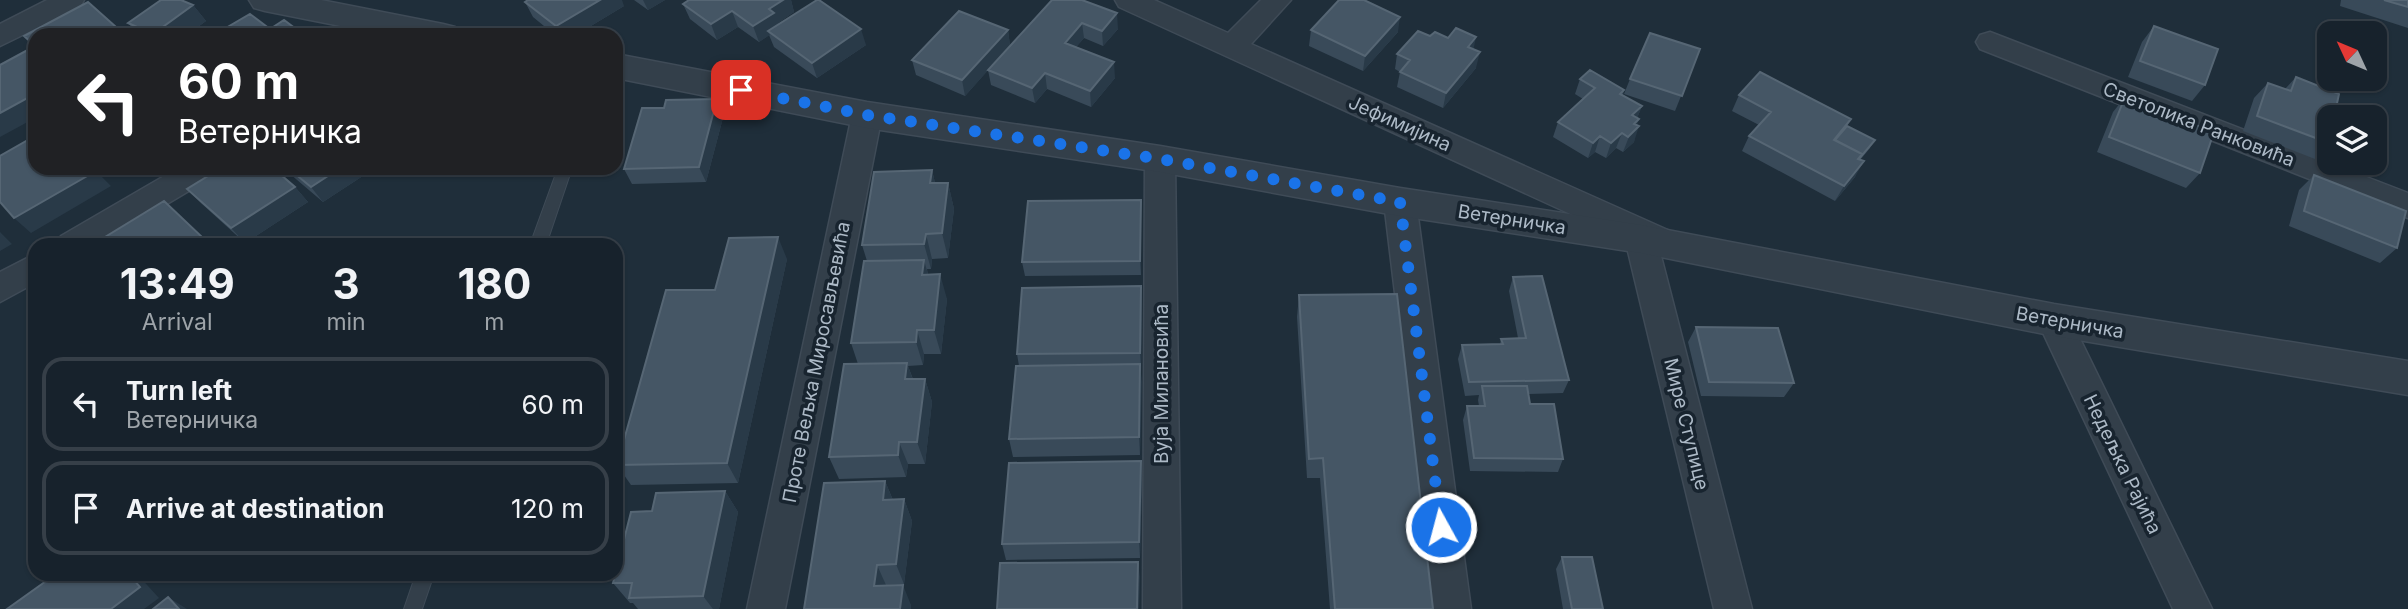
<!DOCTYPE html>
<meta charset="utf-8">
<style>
:root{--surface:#17222c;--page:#242f38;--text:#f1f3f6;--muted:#9ea4a9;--line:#363f48}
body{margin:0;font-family:Inter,sans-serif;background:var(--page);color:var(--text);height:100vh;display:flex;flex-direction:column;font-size:26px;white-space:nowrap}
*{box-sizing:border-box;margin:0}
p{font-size:23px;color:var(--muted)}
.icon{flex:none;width:38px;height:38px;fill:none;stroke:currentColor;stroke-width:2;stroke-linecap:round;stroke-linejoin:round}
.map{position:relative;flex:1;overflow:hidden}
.drawer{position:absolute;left:28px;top:238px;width:595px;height:343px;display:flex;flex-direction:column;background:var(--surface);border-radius:21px;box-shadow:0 2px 5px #0004,0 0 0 2px var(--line)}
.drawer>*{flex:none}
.guide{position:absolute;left:28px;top:28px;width:595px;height:147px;border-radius:21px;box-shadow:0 2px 5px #0004,0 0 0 2px var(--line);background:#202124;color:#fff;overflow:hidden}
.needle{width:46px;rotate:314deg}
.fabs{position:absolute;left:2317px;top:21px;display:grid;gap:14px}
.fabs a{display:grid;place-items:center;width:70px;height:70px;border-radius:14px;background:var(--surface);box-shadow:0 2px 5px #0004,0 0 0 2px var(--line);font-size:35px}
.pin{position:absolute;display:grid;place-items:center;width:60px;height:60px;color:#fff;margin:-30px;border-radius:14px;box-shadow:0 4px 10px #0006}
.me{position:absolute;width:77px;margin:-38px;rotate:353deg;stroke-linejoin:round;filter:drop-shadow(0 0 5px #0008)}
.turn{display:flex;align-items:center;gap:24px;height:147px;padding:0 35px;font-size:32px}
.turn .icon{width:91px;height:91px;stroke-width:2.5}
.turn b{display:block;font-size:49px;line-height:60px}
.eta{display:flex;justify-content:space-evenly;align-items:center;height:119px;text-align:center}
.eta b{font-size:42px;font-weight:700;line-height:49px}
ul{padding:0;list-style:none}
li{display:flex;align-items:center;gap:21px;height:94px;margin:0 14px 10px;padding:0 21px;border:4px solid var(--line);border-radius:21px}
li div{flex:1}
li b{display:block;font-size:26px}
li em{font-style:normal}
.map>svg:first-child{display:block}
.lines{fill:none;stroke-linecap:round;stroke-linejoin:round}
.service-casing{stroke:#3f4b57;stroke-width:2}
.minor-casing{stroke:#3f4b57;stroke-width:3}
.tertiary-casing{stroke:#3f4b57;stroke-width:3}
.service{fill:#333f4a;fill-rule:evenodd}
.minor{fill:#333f4a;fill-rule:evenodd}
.tertiary{fill:#333f4a;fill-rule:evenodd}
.wall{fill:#394a59}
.shaded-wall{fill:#293a48}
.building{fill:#455665;stroke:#566674;stroke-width:2}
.route{stroke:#1a73e8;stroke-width:12;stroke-dasharray:0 21.6}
.labels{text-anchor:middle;stroke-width:7;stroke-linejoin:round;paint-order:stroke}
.street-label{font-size:19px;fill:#adbac7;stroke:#18242f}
</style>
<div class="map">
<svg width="2408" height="609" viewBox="0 0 2408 609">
<rect width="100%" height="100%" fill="#1f2e3a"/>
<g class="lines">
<defs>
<path id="service" d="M558,168H572L546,245H530Z
M416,574H434L422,609H404Z"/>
<path id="minor" d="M47,0H84L80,7L0,46V24Z
M1115,0H1154L1228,33L1261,0H1291L1251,44L1670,231L1675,240L1670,249L1660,252L1752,609H1714L1625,239L1119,7Z
M1990,32L2408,193V218L1980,49L1976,42L1980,35Z
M867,104L878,107L882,115L785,609H747L852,115L856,107Z
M1160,148L1171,151L1175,159L1181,609H1143L1145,159L1149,151Z
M178,168H218L214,176L98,245H56L61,236Z
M1400,190L1411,194L1416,202L1471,609H1433L1384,202L1389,194Z
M35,254V283L0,302V272Z
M2054,306L2066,310L2212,609H2173L2037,320L2042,310Z"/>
<path id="tertiary" d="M249,0H321L443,24L455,27L459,35H386L265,11L254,8Z
M616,54L867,102L1160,146L1400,188L1641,225L2054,304L2408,361V395L2054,336L1641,253L1400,216L1160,172L867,128L616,78Z"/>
</defs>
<use href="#service" class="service-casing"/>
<use href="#minor" class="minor-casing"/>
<use href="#tertiary" class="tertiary-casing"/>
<use href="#service" class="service"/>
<use href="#minor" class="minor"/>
<use href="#tertiary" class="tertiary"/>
</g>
<path class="wall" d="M634,0H665L648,10Z
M689,0H791L794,12L778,23V25L866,45L817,78L774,47L769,35L759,42L738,27L717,40L690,19L683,4Z
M1052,0L1118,29L1103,46L1084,38L1076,47L1115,78L1091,107L1047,89L1035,103L991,85L988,70L965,96L916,75L912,60L1008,30L1010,46Z
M2341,0H2408V28L2340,6Z
M525,2L624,6L576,35H555L533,17Z
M193,5L206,21L187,35H138L128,23Z
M2154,26L2205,85L2192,101L2128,77L2142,42Z
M1311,30L1398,32L1363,71L1309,46Z
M1430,36L1473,49L1476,68L1443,108L1397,87L1400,72L1395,69L1397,54Z
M1700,49L1675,111L1624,94L1630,79Z
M2296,77L2336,108L2329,117V163H2337L2333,166L2243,131L2254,98L2268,83L2285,89Z
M1580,79L1624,90L1623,95L1642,106L1637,118L1634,142L1623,152L1616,148L1606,158L1595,152L1588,158L1553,137L1558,122L1583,99L1575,94Z
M1739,95L1851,119L1847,126L1870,148L1860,160L1855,177L1835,201L1742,151L1749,136L1759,125L1732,111Z
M2125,97L2200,173L2186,188L2097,152L2113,112Z
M724,114L706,182L632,184L624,169Z
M283,168H375L323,202Z
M932,170L935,183H948L954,209L948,258L932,259L931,269H927L928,275L947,299L941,354H924L923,365L908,366L913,379H925L932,402L925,464H908L906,477L839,479L829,457L858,364L851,343L867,261L862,245Z
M2314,175L2397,248L2380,263L2289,226L2299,190Z
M295,187L308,202L245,243L202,204L187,189Z
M1141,215V275L1025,276L1022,262Z
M787,259L738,483L631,485L617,465L715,290Z
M1513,277L1569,380L1563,393L1529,394L1530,404L1563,459L1558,472L1470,471L1463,420L1467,406H1479L1478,400L1479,395L1465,396L1458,359L1462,345L1500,344L1501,339L1518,338L1509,291Z
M1299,295L1433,609H1330L1320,478H1307L1297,317Z
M1142,300L1140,455L1013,457L1009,439L1019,366L1017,354Z
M1696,327L1794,383L1784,397L1701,396L1688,342Z
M1142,478L1140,558L1006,560L1002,544Z
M885,481L893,500L904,499L912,521L904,584L886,585V586L911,605V609H804Z
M725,491L738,512L719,609H638L633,603H630L613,583L652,511Z
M1562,557L1603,609H1563L1556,569Z"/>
<path class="shaded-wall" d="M600,0H622L624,6L576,35H560L556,26Z
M643,0H665L648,10Z
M783,0H791L794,12L778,23L780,29L768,31L770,35L759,42L753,26L769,9Z
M193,5L206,21L187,35L153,34Z
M732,11L738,27L717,40L711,24Z
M1117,13L1118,29L1103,46L1102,31Z
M1400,17L1398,32L1363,71L1365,56Z
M1082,23L1084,38L1066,59L1065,43Z
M861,29L866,45L817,78L812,63Z
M1008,30L1010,46L965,96L962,80Z
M1476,37L1473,52L1468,47Z
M1480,52L1476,68L1443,108L1446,93Z
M1114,62L1115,78L1091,107L1090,91Z
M1045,73L1047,89L1035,103L1032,88Z
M35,94V118L0,137V113Z
M717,99L724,114L706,182L699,167Z
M1642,106L1636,121L1632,115Z
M1639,119L1635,131L1639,126L1634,142L1623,152L1634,124Z
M1622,133L1616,148L1606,158L1611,143Z
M1600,136L1595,152L1588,158L1593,143Z
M1875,140L1870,148L1849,174L1858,159Z
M1864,161L1855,177L1835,201L1844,186Z
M129,168H141L133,173Z
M340,168H375L323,202L311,187Z
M932,170L938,196L930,183Z
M96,171L111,186L31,233L14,218Z
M948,183L954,209L948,258L942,233Z
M295,187L308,202L245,243L231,228Z
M1141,200V275L1140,261Z
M0,232L12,244L0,251Z
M926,234L932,259L931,269L924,244Z
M202,237L210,245H189Z
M778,237L787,259L738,483L727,463Z
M924,260L931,285L922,275Z
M940,274L947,299L941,354L934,330Z
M1141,286L1142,300L1141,367L1140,353Z
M917,330L924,354L923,365L916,342Z
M907,363L915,386L905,379Z
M1140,364L1142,382L1140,455L1139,437Z
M925,379L932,402L925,464L917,442Z
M899,442L908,464L906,477L898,455Z
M1141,461L1142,478L1140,558L1139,542Z
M885,481L894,503L883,500Z
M725,491L738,512L719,609H713L703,596Z
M904,499L912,521L904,584L896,564Z
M1138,562L1140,577L1139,609H1137Z
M877,565L886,585L884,606L874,586Z
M129,574H137L159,598L144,609H111Z
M903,585L911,605V609H900Z
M168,597L187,609H179Z"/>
<path class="building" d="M161,0H181L193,5L153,34L128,23Z
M528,0H600L556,26L525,2Z
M689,0H783L769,9L774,13L753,26L732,11L711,24L683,4Z
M817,0H819L861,29L812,63L768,31Z
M1052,0H1082L1117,13L1102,31L1082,23L1065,43L1114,62L1090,91L1045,73L1032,88L988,70Z
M1339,0H1364L1400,17L1365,56L1311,30Z
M2384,0H2408V7Z
M88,2L125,35H35V46L24,36Z
M959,11L1008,30L962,80L912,60Z
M250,14L270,29L284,20L304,35H214Z
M2154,26L2218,49L2205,85L2140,61Z
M1456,28L1476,37L1468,47L1480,52L1446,93L1400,72L1410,60L1397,54L1418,31L1430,36L1435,32L1448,38Z
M1650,33L1700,49L1682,96L1630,79Z
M35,46V94L0,113V65Z
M1590,70L1624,90L1620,94L1642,106L1632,115L1639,119L1634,124L1639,126L1628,137L1622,133L1611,143L1600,136L1593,143L1558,122L1595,88L1580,79Z
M1760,72L1851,119L1834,140L1862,154L1858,159L1864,161L1844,186L1749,136L1771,112L1739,95Z
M2296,77L2339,94L2336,108L2358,117H2329V143L2257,116L2268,83L2291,91Z
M2125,97L2214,132L2200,173L2109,137Z
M717,99L699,167L624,169L642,108H664L666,100Z
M1847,126L1875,140L1859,159L1862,154L1835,140Z
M35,136V168H94L96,171L14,218L0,202V156Z
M221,168H273L295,187L231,228L187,189Z
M288,168H340L311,187Z
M932,170L930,183H948L942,233L926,234L924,244L862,245L874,172Z
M2314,175L2406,211L2397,248L2304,211Z
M1141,200L1140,261L1022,262L1028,201Z
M164,201L202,237L189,245H92Z
M778,237L727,463L617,465L666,290H715L729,238Z
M924,260L922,275L940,274L934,330H917L916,342L851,343L864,261Z
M1542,276L1569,380L1469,382L1462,345L1503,344L1501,339L1526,338L1513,277Z
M1141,286L1140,353L1017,354L1022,288Z
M1397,294L1433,609H1335L1323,458L1309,459L1299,295Z
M1696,327L1778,328L1794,383L1709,382Z
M907,363L905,379H925L917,442H899L898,455L829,457L844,364Z
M1140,364L1139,437L1009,439L1016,366Z
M1482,386H1527L1530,404H1554L1563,459L1474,458L1467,406H1485Z
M1141,461L1139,542L1002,544L1009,463Z
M885,481L883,500L904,499L896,564L877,565L874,586L903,585L900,609H804L824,483Z
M725,491L703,596L629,598L632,583H613L631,512L652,511L656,493Z
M1562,557H1592L1603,609H1572Z
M1138,562L1137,609H997L1000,563Z
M56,574H129L140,587L111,609H7Z
M168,597L179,609H153Z"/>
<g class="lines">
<path class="route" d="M741,90L867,115L1160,159L1400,202L1441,527"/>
</g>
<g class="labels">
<g class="street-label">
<text transform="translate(1400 123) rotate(24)" y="7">Јефимијина</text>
<text transform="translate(2199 124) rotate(21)" y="7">Светолика Ранковића</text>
<text transform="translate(1512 219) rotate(9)" y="7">Ветерничка</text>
<text transform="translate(2070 322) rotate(10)" y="7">Ветерничка</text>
<text transform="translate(816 362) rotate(-79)" y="7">Проте Вељка Миросављевића</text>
<text transform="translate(1161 384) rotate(-90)" y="7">Вуја Милановића</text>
<text transform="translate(1687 424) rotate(76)" y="7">Мире Ступице</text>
<text transform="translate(2123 464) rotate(64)" y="7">Недељка Рајића</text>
</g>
</g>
</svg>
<div class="fabs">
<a><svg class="needle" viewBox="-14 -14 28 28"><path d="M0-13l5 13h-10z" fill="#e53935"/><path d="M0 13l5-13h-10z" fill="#9ea4a9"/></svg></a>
<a><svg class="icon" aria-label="layers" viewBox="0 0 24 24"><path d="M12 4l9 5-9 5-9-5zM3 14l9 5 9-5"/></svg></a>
</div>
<div class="pin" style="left:741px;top:90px;background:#d93025"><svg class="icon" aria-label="arrive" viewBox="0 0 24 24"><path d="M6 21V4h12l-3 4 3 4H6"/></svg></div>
<svg class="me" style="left:1441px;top:527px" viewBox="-20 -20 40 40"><circle r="17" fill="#1a73e8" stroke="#fff" stroke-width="3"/><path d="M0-11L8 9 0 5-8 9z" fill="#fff"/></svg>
<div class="guide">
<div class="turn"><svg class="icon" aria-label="left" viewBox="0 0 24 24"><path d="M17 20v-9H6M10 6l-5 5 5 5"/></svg><div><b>60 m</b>Ветерничка</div></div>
</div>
<section class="drawer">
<div class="eta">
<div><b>13:49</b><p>Arrival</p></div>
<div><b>3</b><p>min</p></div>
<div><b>180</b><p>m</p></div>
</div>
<ul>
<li><svg class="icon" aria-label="left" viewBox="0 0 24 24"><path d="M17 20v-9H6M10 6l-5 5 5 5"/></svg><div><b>Turn left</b><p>Ветерничка</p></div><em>60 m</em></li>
<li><svg class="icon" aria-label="arrive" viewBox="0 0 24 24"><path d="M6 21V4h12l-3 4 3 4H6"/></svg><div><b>Arrive at destination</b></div><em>120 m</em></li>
</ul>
</section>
</div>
